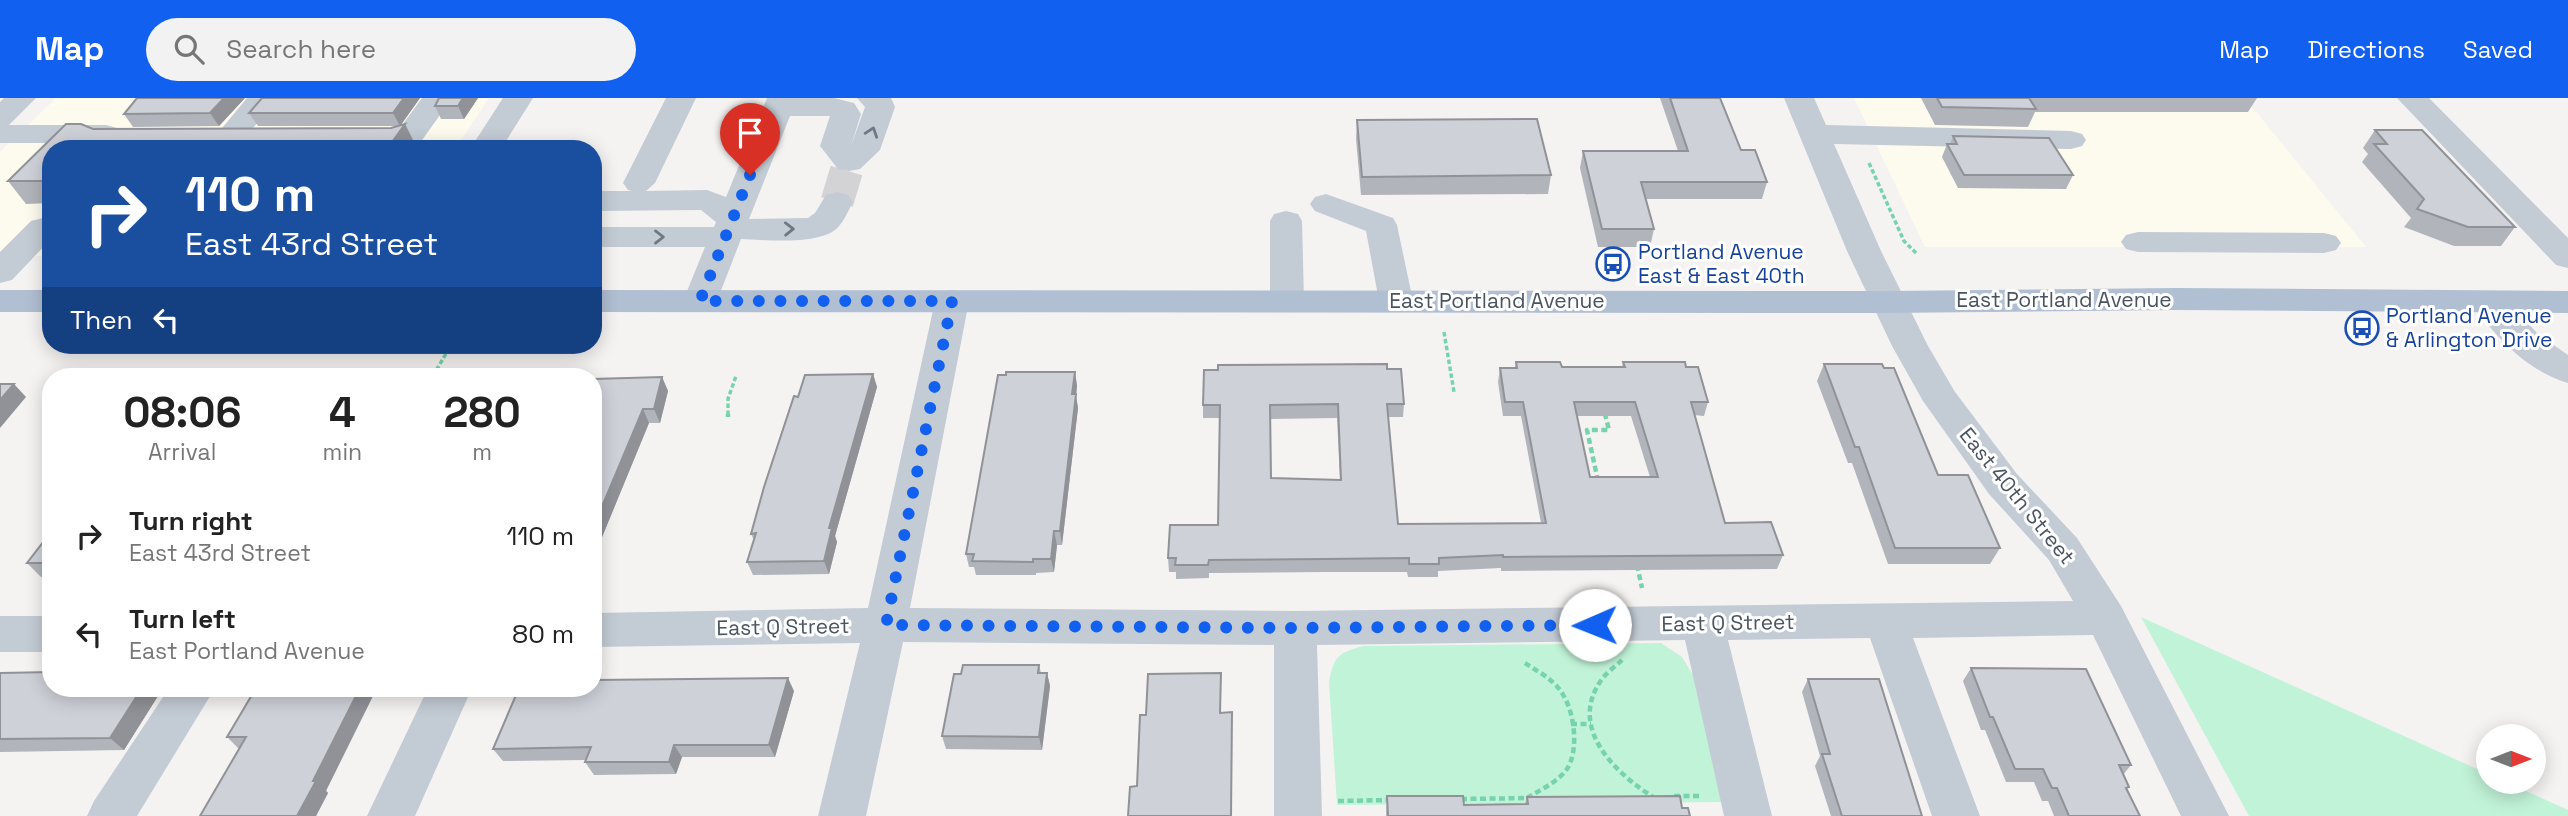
<!DOCTYPE html>
<style>
:root{--surface:#fff;--page:#f2f2f2;--text:#222;--muted:#767676;--accent:#1160f0}
body{margin:0;font-family:"Space Grotesk",sans-serif;background:var(--page);color:var(--text);height:100vh;display:flex;flex-direction:column;font-size:26px;white-space:nowrap}
*{box-sizing:border-box;margin:0}
p{font-size:23px;color:var(--muted)}
.icon{flex:none;width:38px;height:38px;fill:none;stroke:currentColor;stroke-width:2;stroke-linecap:round;stroke-linejoin:round}
.map{position:relative;flex:1;overflow:hidden}
.sheet{position:absolute;left:42px;top:270px;width:560px;height:329px;display:flex;flex-direction:column;background:var(--surface);border-radius:28px;box-shadow:0 4px 18px #0003}
.sheet>*{flex:none}
.top-card{position:absolute;left:42px;top:42px;width:560px;height:214px;border-radius:28px;box-shadow:0 4px 18px #0003;background:#1a4fa0;color:#fff;overflow:hidden}
.needle{width:46px;rotate:90deg}
.buttons{position:absolute;left:2476px;top:626px;display:grid;gap:14px}
.buttons a{display:grid;place-items:center;width:70px;height:70px;border-radius:50%;background:var(--surface);box-shadow:0 4px 18px #0003;font-size:35px}
.pin{position:absolute;display:grid;place-items:center;width:60px;height:60px;color:#fff;margin:-72px -30px;border-radius:50% 50% 50% 0;rotate:-45deg;box-shadow:0 0 7px #0007}
.pin .icon{rotate:45deg}
.me{position:absolute;width:77px;margin:-38px;rotate:269deg;stroke-linejoin:round;filter:drop-shadow(0 0 5px #0008)}
.turn{display:flex;align-items:center;gap:24px;height:147px;padding:0 28px;font-size:32px}
.turn .icon{width:91px;height:91px;stroke-width:2.5}
.turn b{display:block;font-size:49px;line-height:60px}
.then{display:flex;align-items:center;height:66px;padding:0 28px;background:#0003;gap:14px;font-size:26px}
.eta{display:flex;justify-content:space-evenly;align-items:center;height:119px;text-align:center}
.eta b{font-size:42px;font-weight:700;line-height:49px}
ul{padding:0;list-style:none}
li{display:flex;align-items:center;gap:21px;height:98px;padding:0 28px}
li div{flex:1}
li b{display:block;font-size:26px}
li em{font-style:normal}
header{display:flex;align-items:center;gap:42px;box-sizing:border-box;height:98px;padding:0 35px;background:var(--accent);color:#fff}
header strong{font-size:33px}
nav{display:flex;gap:38px;margin-inline-start:auto;font-size:24px}
.search{width:490px;height:63px;background:var(--page);display:flex;align-items:center;gap:18px;box-sizing:border-box;padding:0 24px;border-radius:38px;color:var(--muted);font-size:26px}
.map>svg:first-child{display:block}
.commercial{fill:#fdfaee}
.green{fill:#c1f3d8}
.lines{fill:none;stroke-linecap:round;stroke-linejoin:round}
.minor-tunnel{stroke:#d3d3d5;stroke-width:33;stroke-dasharray:33 17;stroke-linecap:butt}
.path-far1{stroke:#76d3ad;stroke-width:3.5;stroke-dasharray:4.5 2.5;stroke-linecap:butt}
.path{stroke:#76d3ad;stroke-width:4.5;stroke-dasharray:6 3.5;stroke-linecap:butt}
.minor{fill:#c3cbd4;fill-rule:evenodd}
.major{fill:#b1bfd2;fill-rule:evenodd}
.wall{fill:#b1b4ba;fill-rule:evenodd}
.shaded-wall{fill:#909297}
.building{fill:#ced1d8;stroke:#909297;stroke-width:2;fill-rule:evenodd}
.oneway{stroke:#6e7884}
.route{stroke:#1160f0;stroke-width:12;stroke-dasharray:0 21.6}
.labels{text-anchor:middle;stroke-width:6;stroke-linejoin:round;paint-order:stroke}
.transit-label{font-size:21px;fill:#164399;stroke:#fff;text-anchor:start}
.street-label{font-size:21px;fill:#495461;stroke:#fff}
</style>
<header>
<strong>Map</strong>
<div class="search"><svg class="icon" aria-label="search" viewBox="0 0 24 24"><circle cx="10" cy="10" r="6"/><path d="M15 15l6 6"/></svg>Search here</div>
<nav><a>Map</a><a>Directions</a><a>Saved</a></nav>
</header>
<div class="map">
<svg width="2568" height="718" viewBox="0 0 2568 718">
<rect width="100%" height="100%" fill="#f5f3f2"/>
<path class="commercial" d="M56,0H489L455,51H51V158H0V54Z
M1854,0H2245L2366,149H1925Z"/>
<path class="green" d="M2141,519L2488,676V684H2506L2568,712V718H2249Z
M1661,545L1682,559L1693,577L1729,704L1337,707L1329,584C1334,558 1338,555 1363,548Z"/>
<g class="lines">
<path class="minor-tunnel" d="M837,104L849,64"/>
<path class="path-far1" d="M1869,65L1904,143L1917,156
M1444,234L1454,294
M433,278L451,247
M1604,313L1605,317
M728,317V301L736,278"/>
<path class="path" d="M728,316V319
M1598,383L1587,332H1609L1605,316
M1637,467L1642,490
M1622,562C1616,568 1607,574 1602,581C1567,629 1614,674 1653,699
M1525,565C1537,573 1551,580 1560,592C1574,610 1580,651 1567,671C1558,684 1540,692 1527,700
M1571,626H1591
M1674,698H1700
M1461,701L1532,700
M1338,703L1392,702"/>
<path class="minor" d="M4,0H36L9,27H106L117,30L121,36L117,42L106,45H0V4Z
M247,0H278L239,47L228,50L217,47L213,41Z
M422,0H452L420,45L359,49L348,46L344,40L348,34L400,30Z
M503,0H533L501,51H470Z
M666,0H696L655,85L646,93L707,92L726,99L767,0H834L854,5L861,16L851,48L865,9L857,0H891L895,9L880,52L860,71L849,73L838,71L820,48L830,18H790L749,121L808,120L815,115L826,97L837,94L848,97L853,104C848,113 843,126 835,132C815,147 766,142 741,141L717,203L712,211L700,214L688,211L683,203L705,149H593V129H714L716,124L701,112L593,113V93H632L628,92L623,85Z
M1784,0H1814L1826,27L2071,33L2082,36L2086,42L2082,48L2071,51L1834,46L1881,153L1928,248L1955,294L2017,376L2077,440L2121,508L2229,718H2181L2093,537L1913,540L1980,718H1932L1870,540L1728,542L1772,718H1724L1685,542L1317,547L1322,718H1274V547L903,544L866,718H818L860,545L593,549V515L868,510L935,203L940,195L952,192L964,195L969,203L910,510L1295,513L2073,503L2049,462L1989,396L1923,303L1892,248L1847,153Z
M2397,0H2429L2568,140V170L2556,167Z
M1326,96L1393,120L1397,127L1413,203L1408,211L1396,214L1384,211L1379,203L1366,133L1315,113L1310,106L1315,99Z
M1286,113L1298,116L1302,123L1304,203L1299,211L1287,214L1275,211L1270,203V123L1274,116Z
M43,120L51,122V141L12,182L0,185V154L31,123Z
M2138,134L2324,135L2336,138L2341,145L2336,152L2324,155L2138,154L2126,151L2121,144L2126,137Z
M2489,193L2501,196L2537,235L2568,257V285C2528,273 2494,239 2472,204L2477,196Z
M0,518H51V554H0Z
M169,590H215L137,718H87L94,703Z
M428,590H472L415,718H367Z"/>
<path class="major" d="M2175,190L2568,193V215L2175,212L1889,215L593,214V192L1889,193Z
M0,192H51V214H0Z"/>
</g>
<path class="wall" d="M137,0H245L219,28L133,29L124,16Z
M262,0H420L401,27L405,26L416,48L414,51H51V105L26,106L8,83L66,26H81L93,31L391,30L396,28H258L249,15Z
M478,0L464,21H441L435,8Z
M1660,0H1720L1741,52L1767,84L1762,101H1646L1654,131L1650,149H1598L1580,70L1583,53H1678Z
M1921,0H2257L2248,14H2035L2028,29L1935,27Z
M1357,22L1551,77L1548,96L1361,97L1356,41Z
M2375,32L2515,129L2501,148H2454L2404,129L2411,120L2362,64L2368,56L2363,50Z
M1953,38L2073,77L2066,91L1958,90L1942,59L1947,46H1950Z
M1516,264L1562,269H1622L1623,264L1686,269L1708,304L1704,318L1694,317L1725,425L1783,457L1777,471L1501,473V470L1438,473V479H1408L1407,474H1324L1209,475V480L1176,481V474H1169L1168,460L1218,427L1220,320H1203V307L1387,271L1404,306L1403,319H1388L1398,426L1541,425L1521,318H1503L1498,284L1500,270H1515ZM1577,318H1631L1650,379H1590ZM1337,320L1340,382L1271,380L1270,321Z
M1824,266L1938,377L2000,450L1990,466H1888L1852,365H1848L1817,283Z
M1075,274L1077,288L1076,298L1078,310L1062,447H1057L1054,474L1036,475V477H976L974,469H969L966,456Z
M873,276L877,289L835,438L837,444L829,476L753,477L747,464L754,442L751,436L798,299Z
M662,279L668,293L660,325H649L593,461V281Z
M51,434V479H41L27,465Z
M1039,567L1041,575H1047L1050,588L1042,652L946,651L942,638L961,576Z
M1971,570L2131,667L2123,677L2129,689L2127,691L2140,718H2054L2048,703H2042L2034,684H2006L1985,632H1981L1963,583Z
M0,575L51,590H163L124,652L0,654Z
M1808,581L1922,718H1831L1815,668L1820,658L1802,594Z
M256,590L328,695L316,718H200L239,651L227,639Z
M794,593L775,659H682L676,676L594,677L585,664L586,662L503,663L493,651Z
M1387,698L1464,707L1525,706L1527,699L1682,710L1690,718H1386Z"/>
<path class="shaded-wall" d="M224,0H245L219,28L210,15Z
M404,0H420L400,28L393,15Z
M463,0H478L464,21L458,8Z
M405,26L416,48L414,51H387Z
M1075,274L1077,288L1076,298L1078,310L1062,447L1060,433L1072,296Z
M873,276L877,289L835,438L837,444L829,476L824,463L829,430Z
M662,279L668,293L660,325L654,311Z
M14,286L26,299L0,330V302Z
M643,311L649,325L593,461V430Z
M1054,433L1057,447L1054,474L1051,461Z
M1047,575L1050,588L1042,652L1039,639Z
M788,580L794,593L775,659L769,647Z
M142,590H163L124,652L110,640Z
M360,590H377L326,693L328,695L316,718H297L313,683Z
M1232,614V718H1231Z
M674,647L682,659L676,676L669,664Z"/>
<path class="building" d="M137,0H224L210,15L124,16Z
M262,0H404L393,15H249Z
M439,0H463L458,8H435Z
M1670,0H1720L1741,52H1755L1767,84H1641L1654,131H1602L1583,53H1688Z
M1937,0H2029L2036,11L1942,9Z
M1537,21L1551,77L1362,79L1357,22Z
M66,26H81L93,31L391,30L405,26L387,51H51V83H8Z
M2375,32H2422L2515,129H2468L2417,111L2424,101L2374,46H2387Z
M1953,38L2049,40L2073,77H1964L1947,46H1957Z
M1516,264H1560L1562,269H1625L1623,264H1685L1686,269H1698L1708,304H1691L1725,425L1771,424L1783,457L1503,459V457L1439,460V466H1409V460L1325,461L1209,462L1208,467H1175L1176,460H1168L1170,427H1218L1220,307H1203L1204,272H1218V267L1387,266V271H1401L1404,306H1387L1398,426L1546,425L1523,304H1505L1500,270H1517ZM1574,304H1635L1658,379H1590ZM1338,306L1341,382L1271,380L1270,307Z
M1824,266H1882L1884,270H1894L1938,377H1968L2000,450H1895L1859,349H1855Z
M1006,274H1075L1072,296H1076L1060,433H1054L1051,461H1033V464L972,463L974,456H966L998,277H1006Z
M873,276L829,430H832L824,463L747,464L756,435L751,436L764,389L794,298L798,299L805,277Z
M662,279L654,311H643L593,430V327L600,312H593V281Z
M0,286H14L0,302Z
M51,434V465H27Z
M963,567H1039L1038,575H1047L1039,639L942,638L954,576H961Z
M1971,570L2086,571L2131,667H2119L2129,689L2126,690L2140,718H2069L2057,690H2052L2043,671H2015L1993,619H1990Z
M51,574V590H142L110,640L0,641V575Z
M1221,575L1220,615L1232,614L1231,718H1128L1130,689L1137,688L1140,617H1146L1148,576Z
M788,580L769,647H674L669,664H585L591,649L493,651L519,590H593V582Z
M1808,581H1879L1922,718H1842L1822,656H1830Z
M256,590H360L313,683H316L297,718H200L246,639H227Z
M1387,698H1463L1464,707L1528,706L1527,699L1680,698L1682,710H1688L1690,718H1388Z"/>
<defs><path id="oneway-chevron" d="M-2-3.5L2.5 0L-2 3.5" fill="none" stroke-width="1.6" stroke-linecap="round" stroke-linejoin="round" transform="scale(1.75)"/></defs>
<g class="oneway">
<use href="#oneway-chevron" transform="translate(872 34) rotate(-71)"/>
<use href="#oneway-chevron" transform="translate(789 131) rotate(-1)"/>
<use href="#oneway-chevron" transform="translate(659 139)"/>
</g>
<g class="lines">
<path class="route" d="M750,77L700,203H952L886,527L1295,530L1595,527"/>
</g>
<defs>
<symbol id="bus-ring" viewBox="-11 -11 22 22"><circle r="9.5" fill="#fff" stroke="#1a4fb4" stroke-width="1.5"/><path d="M-5-6H5V4H4V6H2V4H-2V6H-4V4H-5ZM-3.5-4V0h7V-4ZM-3.5 1.2v1.5H-2V1.2ZM2 1.2v1.5H3.5V1.2Z" fill="#1a4fb4"/></symbol>
</defs>
<g fill-rule="evenodd">
<use href="#bus-ring" x="1594" y="147" width="38" height="38"/>
<use href="#bus-ring" x="2343" y="211" width="38" height="38"/>
</g>
<g class="labels">
<g class="transit-label">
<text x="1638" y="161">Portland Avenue<tspan x="1638" dy="24">East &amp; East 40th</tspan></text>
<text x="2386" y="225">Portland Avenue<tspan x="2386" dy="24">&amp; Arlington Drive</tspan></text>
</g>
<g class="street-label">
<text x="2064" y="209">East Portland Avenue</text>
<text x="1497" y="210">East Portland Avenue</text>
<text transform="translate(2017 398) rotate(51)" y="7">East 40th Street</text>
<text transform="translate(1728 525) rotate(-1)" y="7">East Q Street</text>
<text transform="translate(783 529) rotate(-1)" y="7">East Q Street</text>
</g>
</g>
</svg>
<div class="buttons">
<a><svg class="needle" viewBox="-14 -14 28 28"><path d="M0-13l5 13h-10z" fill="#e53935"/><path d="M0 13l5-13h-10z" fill="#767676"/></svg></a>
</div>
<div class="pin" style="left:750px;top:77px;background:#d93025"><svg class="icon" aria-label="arrive" viewBox="0 0 24 24"><path d="M6 21V4h12l-3 4 3 4H6"/></svg></div>
<svg class="me" style="left:1595px;top:527px" viewBox="-20 -20 40 40"><circle r="19" fill="#fff"/><path d="M0-13L10 11 0 6-10 11z" fill="#1160f0"/></svg>
<div class="top-card">
<div class="turn"><svg class="icon" aria-label="right" viewBox="0 0 24 24"><path d="M7 20v-9h11M14 6l5 5-5 5"/></svg><div><b>110 m</b>East 43rd Street</div></div>
<div class="then">Then<svg class="icon" aria-label="left" viewBox="0 0 24 24"><path d="M17 20v-9H6M10 6l-5 5 5 5"/></svg></div>
</div>
<section class="sheet">
<div class="eta">
<div><b>08:06</b><p>Arrival</p></div>
<div><b>4</b><p>min</p></div>
<div><b>280</b><p>m</p></div>
</div>
<ul>
<li><svg class="icon" aria-label="right" viewBox="0 0 24 24"><path d="M7 20v-9h11M14 6l5 5-5 5"/></svg><div><b>Turn right</b><p>East 43rd Street</p></div><em>110 m</em></li>
<li><svg class="icon" aria-label="left" viewBox="0 0 24 24"><path d="M17 20v-9H6M10 6l-5 5 5 5"/></svg><div><b>Turn left</b><p>East Portland Avenue</p></div><em>80 m</em></li>
</ul>
</section>
</div>
